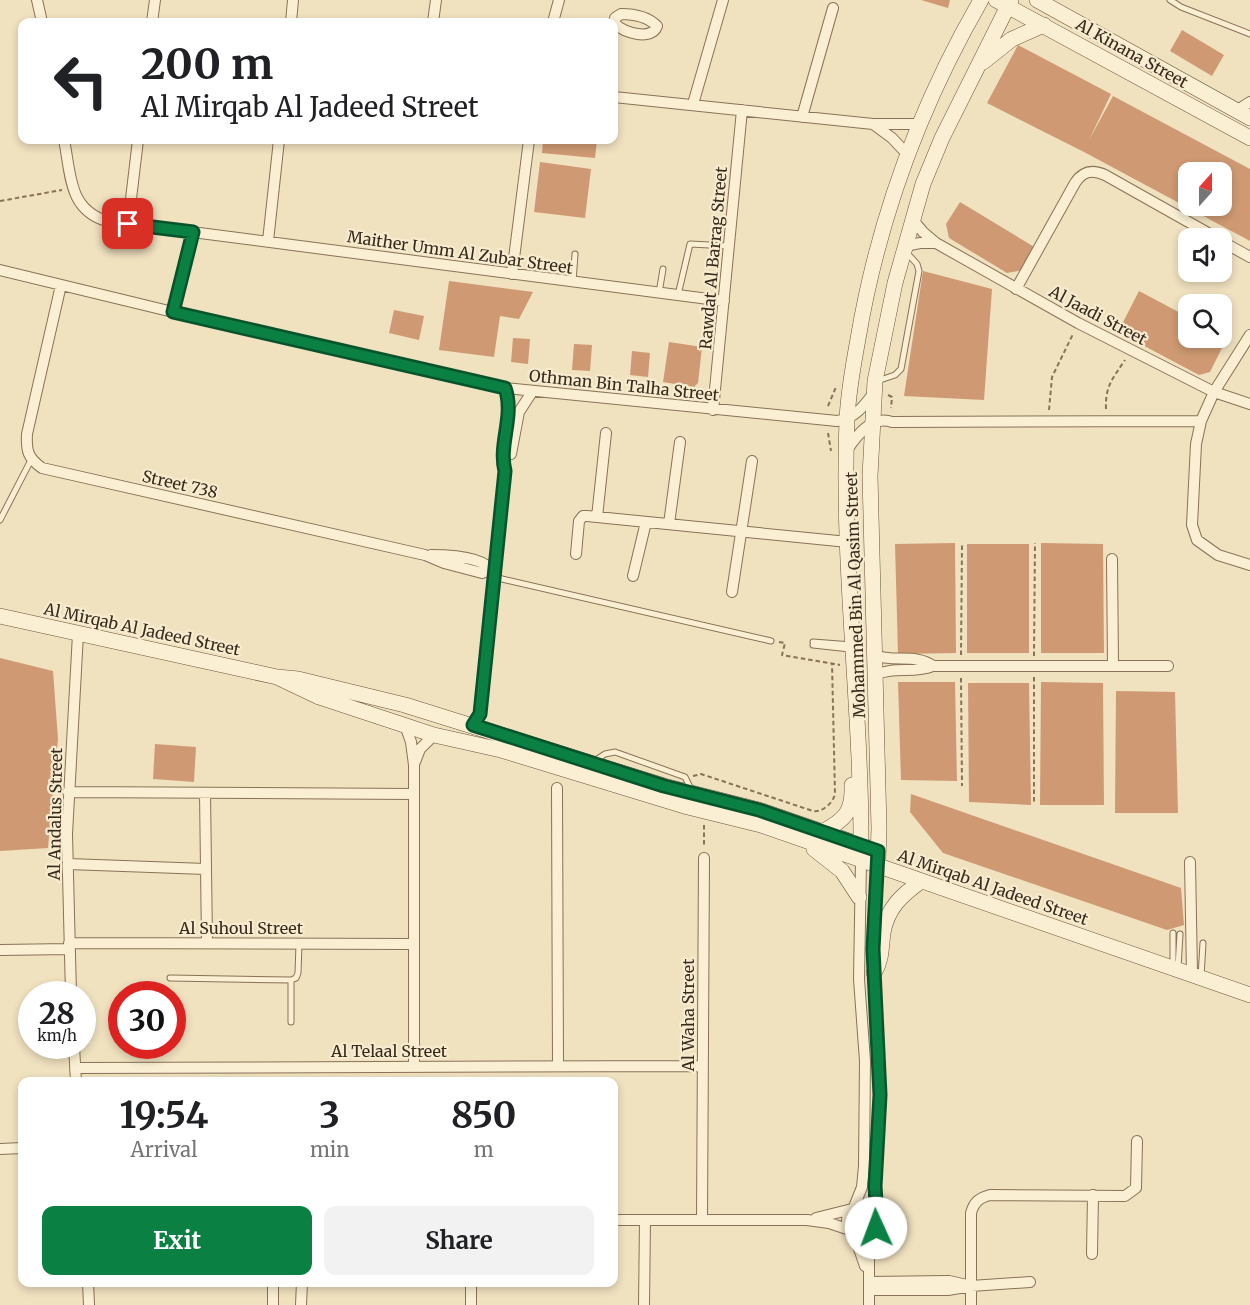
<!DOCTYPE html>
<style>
:root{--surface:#fff;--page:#f2f2f2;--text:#202124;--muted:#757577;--accent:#0b8043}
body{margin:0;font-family:Merriweather,serif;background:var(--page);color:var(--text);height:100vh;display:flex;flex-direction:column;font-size:22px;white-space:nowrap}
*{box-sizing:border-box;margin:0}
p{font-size:20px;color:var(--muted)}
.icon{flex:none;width:33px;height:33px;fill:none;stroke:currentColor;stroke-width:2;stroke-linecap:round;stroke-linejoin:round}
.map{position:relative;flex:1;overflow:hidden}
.panel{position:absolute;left:18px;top:1077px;width:600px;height:210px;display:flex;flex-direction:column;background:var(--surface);border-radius:12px;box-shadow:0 3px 9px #0003}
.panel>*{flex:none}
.hud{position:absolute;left:18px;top:18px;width:600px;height:126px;border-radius:12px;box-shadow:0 3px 9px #0003;background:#fff;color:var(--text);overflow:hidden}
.needle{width:39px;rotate:21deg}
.tools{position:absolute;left:1178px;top:162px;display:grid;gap:12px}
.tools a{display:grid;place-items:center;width:54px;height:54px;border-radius:12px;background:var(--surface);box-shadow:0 3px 9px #0003;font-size:30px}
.speed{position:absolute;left:18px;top:981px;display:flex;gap:12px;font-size:30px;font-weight:700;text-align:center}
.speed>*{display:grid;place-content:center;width:78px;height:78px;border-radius:50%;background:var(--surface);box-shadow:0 3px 9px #0003;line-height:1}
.speed small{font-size:15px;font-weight:400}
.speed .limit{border:9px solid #d22;background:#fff;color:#111}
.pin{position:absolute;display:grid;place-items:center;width:51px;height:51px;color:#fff;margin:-26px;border-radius:12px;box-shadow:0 3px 9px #0006}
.me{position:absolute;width:66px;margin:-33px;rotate:358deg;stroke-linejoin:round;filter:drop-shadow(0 0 4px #0008)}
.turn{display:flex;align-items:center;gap:21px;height:126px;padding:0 24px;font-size:27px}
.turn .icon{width:78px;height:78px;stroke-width:2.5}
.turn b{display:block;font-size:42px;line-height:51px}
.eta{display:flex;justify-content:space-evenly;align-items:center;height:102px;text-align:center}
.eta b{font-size:36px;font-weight:700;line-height:42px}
.button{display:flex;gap:12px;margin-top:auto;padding:12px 24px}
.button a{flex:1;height:69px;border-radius:12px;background:var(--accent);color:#fff;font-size:24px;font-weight:700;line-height:69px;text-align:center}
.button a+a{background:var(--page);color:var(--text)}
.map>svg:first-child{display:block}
.building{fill:#cf9a73;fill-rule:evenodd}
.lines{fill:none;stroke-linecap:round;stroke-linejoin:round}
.lane-casing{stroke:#897257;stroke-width:7}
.street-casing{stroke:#897257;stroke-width:12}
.secondary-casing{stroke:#6b533a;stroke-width:16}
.path{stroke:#897257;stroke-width:2;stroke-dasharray:4.5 3;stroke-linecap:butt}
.lane{stroke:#faefd3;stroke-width:5}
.street{stroke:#faefd3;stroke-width:10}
.secondary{stroke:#faefd3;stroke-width:15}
.route-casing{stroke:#07532c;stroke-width:15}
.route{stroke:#0b8043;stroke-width:10}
.labels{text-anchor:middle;stroke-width:4.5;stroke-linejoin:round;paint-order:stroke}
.street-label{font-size:16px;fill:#382a1c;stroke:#f7eccf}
</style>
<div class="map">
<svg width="1250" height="1305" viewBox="0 0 1250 1305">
<rect width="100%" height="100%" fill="#f0e1bf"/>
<path class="building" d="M921,0H950L948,8Z
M374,19L395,21V22H374Z
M1182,30L1224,55L1212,76L1170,51Z
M1018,45L1111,94L1089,140L1113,96L1250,169V241L1084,152L987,103ZM1188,172H1221V206H1188Z
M543,140H597L595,158L542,153Z
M540,162L591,169L585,218L534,212Z
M960,202L1036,248L1023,270L1007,273L949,238L946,224Z
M923,271L992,289L984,400L904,396Z
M449,281L533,292L519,319L500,316L494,357L439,350Z
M1139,291L1188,317V338H1221V335L1227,338L1210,372L1199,375L1118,332Z
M394,310L424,316L419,340L389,333Z
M513,338L530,339L528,364L511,362Z
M669,342L702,347L698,383L694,387L663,382Z
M574,344L592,345L590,371L572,370Z
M632,351L650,353L648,377L630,375Z
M955,543L956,653L898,654L895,544Z
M1041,543L1103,544L1104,653H1041Z
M967,544H1029V653H967Z
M0,658L53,671L58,739L48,848L0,851Z
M898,682H955L957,781L901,780Z
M1041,682L1103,683L1104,805H1040Z
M968,683H1029L1031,805L969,802Z
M1116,691L1175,692L1178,813H1115Z
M155,744L196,747L194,782L153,779Z
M911,794L1181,888L1184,925L1167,930L943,853L910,812Z"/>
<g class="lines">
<defs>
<path id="lane" d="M1170,0L1181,7L1250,34
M573,282L575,254
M659,293L663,269
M678,295L690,244L729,246
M877,381L895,375L901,369L919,271L917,264L907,253
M0,520L31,460
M495,575L502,579L771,641
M813,642L852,645
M813,645L850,649
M593,762L605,754L615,752L685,777L692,791
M1173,933V967
M1178,968L1180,934
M1201,977L1203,943
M170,978L291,980L296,978L298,973L299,944
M291,980V1022"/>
<path id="street" d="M37,0L42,22
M621,14C634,14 648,17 657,26C652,41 624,33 615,24V18Z
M152,22L155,0
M291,22L293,0
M433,22L436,0
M553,22L559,0
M614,97L873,124H921
M693,104L723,0
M1236,111L1250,102
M802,117L833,8
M873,124L892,138L908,155
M64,140C71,173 68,210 107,221L724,301
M912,219L923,232L936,243L1078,323L1214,392L1250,404
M128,224L138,140
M268,241L279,140
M1221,241L1250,257
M905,246L920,243H936
M0,270L173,312L505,388L837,421C854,419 864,406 873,394
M512,274L529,140
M61,285L27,434C26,451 28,458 42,468L425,555L444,563L482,573L488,571L496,565
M1016,289L1075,183C1083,171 1092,169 1105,175L1217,238
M173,312L193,232
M1250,335L1214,392L1201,421L1196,444L1192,525L1197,540L1218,555L1250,565
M713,410L742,110
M847,450C857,435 872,415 892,422L1201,421
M511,454L519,412L532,392
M597,517L606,433
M669,524L680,442
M576,554L579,521L583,516H587L848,542
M431,555C449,555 486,557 494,573
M1112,559L1113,666
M633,576L646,522
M732,592L752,461
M874,655C893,663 916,653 933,666
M875,675C894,666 914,674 933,666H1168
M405,725L411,742L414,765V1066
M473,725L480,714L505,471C499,443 514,416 505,388
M415,762L420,749L434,735
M557,788L558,1066
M68,792L414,794
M205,793L207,943
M1190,862L1192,974
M68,864L206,869
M69,943L414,944
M0,950L69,949
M71,994L67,834L78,634
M74,1046L76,1082
M75,1068L703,1066
M0,1149L22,1148
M847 1221a15 15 0 1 1 30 0a15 15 0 1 1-30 0Z
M854,1207L862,1187L864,1166L865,1061L859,979L861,860
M876,1214L875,1186L880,1095L873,949L877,866
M816,1218L852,1209
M614,1220H807L829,1223L850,1230
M702,1220L704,858
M854,1234L865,1266
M1092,1254L1093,1195
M88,1282L89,1305
M273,1282V1305
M869,1282L949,1281L967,1285
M869,1290H948L971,1286L1030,1282
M301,1305L302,1282
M471,1305V1282
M644,1305L645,1220
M869,1305V1256L874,1232
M971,1305V1213C974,1202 979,1198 990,1195L1125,1196L1136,1188L1137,1141"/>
<path id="secondary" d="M996,0L1250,138
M1037,0L1250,118
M983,62L1012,39L1044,25
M0,616L277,677L298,679L405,705L664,786L759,810L878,851
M277,677L319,697L434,735L501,750L688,807L761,825L1250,995
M822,832C845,820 853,812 852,785
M814,849L842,871L859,897
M861,854C862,709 841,565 847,420C848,393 853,366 858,339C878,220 921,104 981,0
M878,859L879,828L870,476L875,381L895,283L923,184L942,138L1011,0
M874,973C882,960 881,948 883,933C887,908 902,895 921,881"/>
</defs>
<use href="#lane" class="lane-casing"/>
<use href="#street" class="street-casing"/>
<use href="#secondary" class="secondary-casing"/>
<path class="path" d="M0,201L62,190
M888,395L892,397L891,408
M828,406L836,387
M1106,409C1105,386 1113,378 1125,360
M1049,410L1052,377L1073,334
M828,433L831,451
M779,642L785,643L782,655L840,665
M961,655L962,544
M1034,656L1035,543
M1034,677V803
M961,678L962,786
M693,776L701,774L813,811C822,813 833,803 835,794L832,663
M704,825V847"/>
<use href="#lane" class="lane"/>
<use href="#street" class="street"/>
<use href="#secondary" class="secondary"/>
</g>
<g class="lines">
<defs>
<path id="route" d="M128,224L193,232L173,312L505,388C515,416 498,444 505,471L480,714L473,725L664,786L759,810L878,851L873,949L880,1095L875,1186L877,1219L876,1228"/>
</defs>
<use href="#route" class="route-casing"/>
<use href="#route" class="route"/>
</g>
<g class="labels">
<g class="street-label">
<text transform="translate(1132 53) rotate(29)" y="6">Al Kinana Street</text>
<text transform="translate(460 252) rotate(8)" y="6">Maither Umm Al Zubar Street</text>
<text transform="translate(713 258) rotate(-85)" y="6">Rawdat Al Barrag Street</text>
<text transform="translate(1098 315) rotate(28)" y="6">Al Jaadi Street</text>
<text transform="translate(624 385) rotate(6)" y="6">Othman Bin Talha Street</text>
<text transform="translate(180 484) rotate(13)" y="6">Street 738</text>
<text transform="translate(855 595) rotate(-92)" y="6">Mohammed Bin Al Qasim Street</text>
<text transform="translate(142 629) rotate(12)" y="6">Al Mirqab Al Jadeed Street</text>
<text transform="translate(55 814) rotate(-89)" y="6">Al Andalus Street</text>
<text transform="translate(993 887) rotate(19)" y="6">Al Mirqab Al Jadeed Street</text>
<text x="241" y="934">Al Suhoul Street</text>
<text transform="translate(688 1015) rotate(-90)" y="6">Al Waha Street</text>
<text x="389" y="1057">Al Telaal Street</text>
</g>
</g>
</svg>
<div class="tools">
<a><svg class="needle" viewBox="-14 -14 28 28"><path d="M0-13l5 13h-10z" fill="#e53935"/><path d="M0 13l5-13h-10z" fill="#757577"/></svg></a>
<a><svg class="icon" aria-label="sound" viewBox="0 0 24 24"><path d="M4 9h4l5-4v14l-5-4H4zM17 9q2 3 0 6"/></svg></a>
<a><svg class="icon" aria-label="search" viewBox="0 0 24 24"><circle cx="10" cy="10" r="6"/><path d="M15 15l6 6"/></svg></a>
</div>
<div class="speed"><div>28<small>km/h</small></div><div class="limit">30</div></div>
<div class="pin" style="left:128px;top:224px;background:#d93025"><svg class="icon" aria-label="arrive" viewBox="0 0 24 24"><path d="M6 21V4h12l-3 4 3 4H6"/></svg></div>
<svg class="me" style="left:876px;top:1228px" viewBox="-20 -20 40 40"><circle r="19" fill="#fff"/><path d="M0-13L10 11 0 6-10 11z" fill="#0b8043"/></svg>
<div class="hud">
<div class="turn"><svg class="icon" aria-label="left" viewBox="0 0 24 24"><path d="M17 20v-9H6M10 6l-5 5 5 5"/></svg><div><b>200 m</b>Al Mirqab Al Jadeed Street</div></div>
</div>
<section class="panel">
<div class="eta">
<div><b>19:54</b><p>Arrival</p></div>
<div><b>3</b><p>min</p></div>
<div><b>850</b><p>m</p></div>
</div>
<div class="button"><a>Exit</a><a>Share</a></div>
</section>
</div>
